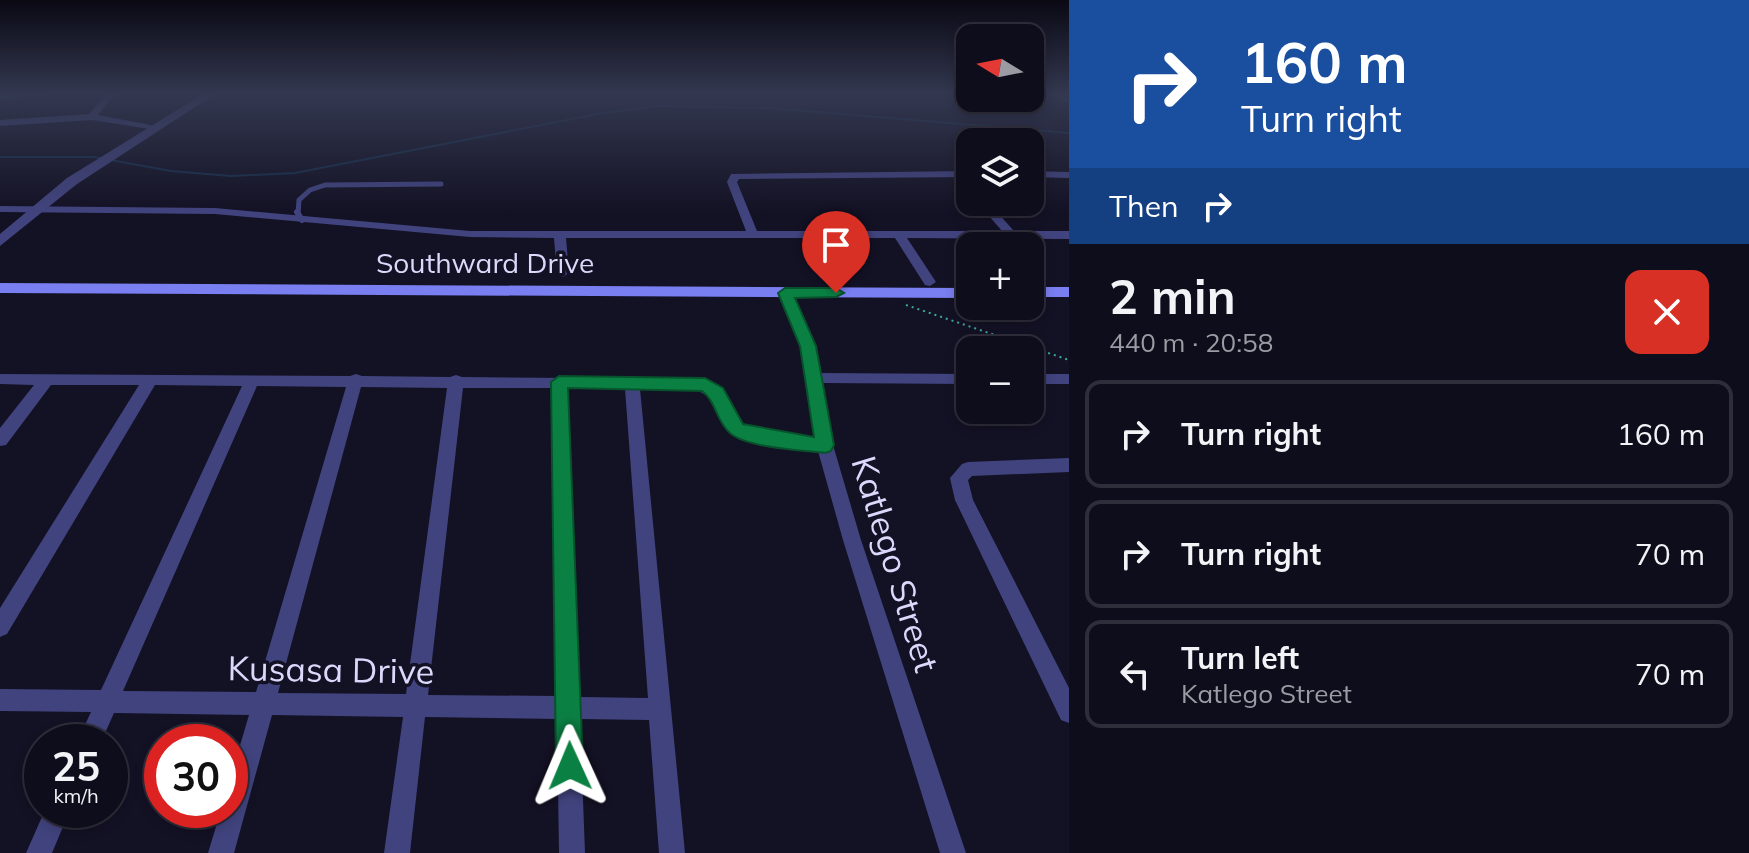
<!DOCTYPE html>
<meta charset="utf-8">
<style>
:root{--surface:#0e0d1b;--page:#171624;--text:#f1f3f6;--muted:#9b9ca3;--line:#2e2d3a}
body{margin:0;font-family:Mulish,sans-serif;background:var(--page);color:var(--text);height:100vh;display:flex;flex-direction:column;font-size:30px;white-space:nowrap}
*{box-sizing:border-box;margin:0}
p{font-size:26px;color:var(--muted)}
.icon{flex:none;width:44px;height:44px;fill:none;stroke:currentColor;stroke-width:2;stroke-linecap:round;stroke-linejoin:round}
.map{position:relative;flex:1;overflow:hidden}
.drawer{display:flex;flex-direction:column;background:var(--surface);width:680px}
.drawer>*{flex:none}
.hud{background:#1a4fa0;color:#fff;overflow:hidden}
.needle{width:52px;rotate:280deg}
.fabs{position:absolute;left:956px;top:24px;display:grid;gap:16px}
.fabs a{display:grid;place-items:center;width:88px;height:88px;border-radius:16px;background:var(--surface);box-shadow:0 4px 12px #0003,0 0 0 2px var(--line);font-size:40px}
.speed{position:absolute;left:24px;top:724px;display:flex;gap:16px;font-size:40px;font-weight:700;text-align:center}
.speed>*{display:grid;place-content:center;width:104px;height:104px;border-radius:50%;background:var(--surface);box-shadow:0 4px 12px #0003,0 0 0 2px var(--line);line-height:1}
.speed small{font-size:20px;font-weight:400}
.speed .limit{border:12px solid #d22;background:#fff;color:#111}
.pin{position:absolute;display:grid;place-items:center;width:68px;height:68px;color:#fff;margin:-82px -34px;border-radius:50% 50% 50% 0;rotate:-45deg;box-shadow:0 0 8px #0007}
.pin .icon{rotate:45deg}
.me{position:absolute;width:88px;margin:-44px;rotate:359deg;stroke-linejoin:round;filter:drop-shadow(0 0 6px #0008)}
.turn{display:flex;align-items:center;gap:28px;height:168px;padding:0 40px;font-size:36px}
.turn .icon{width:104px;height:104px;stroke-width:2.5}
.turn b{display:block;font-size:56px;line-height:68px}
.then{display:flex;align-items:center;height:76px;padding:0 40px;background:#0003;gap:16px;font-size:30px}
.round{display:grid;place-items:center;flex:none;width:84px;height:84px;border-radius:16px;background:var(--page)}
.head{display:flex;align-items:center;justify-content:space-between;height:136px;padding:0 40px}
h1{font-size:48px;font-weight:700;line-height:60px}
ul{padding:0;list-style:none}
li{display:flex;align-items:center;gap:24px;height:108px;margin:0 16px 12px;padding:0 24px;border:4px solid var(--line);border-radius:16px}
li div{flex:1}
li b{display:block;font-size:30px}
li em{font-style:normal}
main{display:flex;flex:1;min-height:0}
.map>svg:first-child{display:block}
.lines{fill:none;stroke-linecap:round;stroke-linejoin:round}
.stream{stroke:#162d49;stroke-width:2}
.path{stroke:#3caa9d;stroke-width:2;stroke-dasharray:2 4;stroke-linecap:butt}
.service-far1{stroke:#41437e;stroke-width:5}
.service{stroke:#41437e;stroke-width:6}
.minor{fill:#41437e;fill-rule:evenodd}
.tertiary{fill:#41437e;fill-rule:evenodd}
.secondary{fill:#797ef0;fill-rule:evenodd}
.route{fill:#0b8043;stroke:#07532c;stroke-width:2}
.labels{text-anchor:middle;stroke-width:7;stroke-linejoin:round;paint-order:stroke}
.street-label{font-size:28px;fill:#dad8fb;stroke:#131124}
.near-street-label{font-size:34px;fill:#dad8fb;stroke:#131124}
</style>
<main>
<div class="map">
<svg width="1069" height="853" viewBox="0 0 1069 853">
<rect width="100%" height="100%" fill="#131124"/>
<g class="lines">
<path class="stream" d="M0,157H94L171,171L231,176L295,173L603,113L656,106L770,108L1069,133"/>
<path class="path" d="M906,305L1069,360"/>
<path class="service-far1" d="M298,214L299,200L310,190L325,185L441,184"/>
<path class="service" d="M297,212L302,220"/>
<path class="minor" d="M0,94H43L0,100Z
M107,94H115L98,115L161,127L156,130L92,120L0,126V120L89,114Z
M1054,94L1069,97V103L1055,96Z
M970,171V177L739,179L737,182L757,231H1002L977,202H988L1014,231H1069V239L907,238L936,282L930,286L925,285L895,238H566L569,273L563,277L557,273L554,238L470,237L215,214L0,212V206L215,208L470,231H746L727,182L731,174Z
M1030,171L1069,172V178L1030,177Z
M785,289L791,293L815,346L820,373L970,374V384L822,383L833,445L861,540L966,853H940L843,540L818,451C792,448 757,450 734,435C722,428 718,416 713,405C703,380 662,389 640,389L685,853H659L649,720L580,719L585,853H559L557,719L425,717L410,853H384L403,717L272,715L234,853H208L221,810H230V779L249,715L114,713L101,742H77L91,712L0,711V689L101,690L242,386L155,385L7,634L0,637V608L139,385H51L6,445L0,446V428L34,385L0,384V374L350,376L356,374L362,376L450,377L456,375L462,377L697,379L718,386L736,419L750,429L816,438L801,346L779,293ZM257,386L346,387L256,692L123,691ZM361,387L447,388L406,694L278,693ZM463,388H552L557,696L428,695ZM567,388L625,389L648,698L579,697Z
M1030,374H1069V384H1030Z
M1069,458V472L972,476L968,480L973,500L1069,688V723L1061,720L955,500L950,478L962,464L968,462Z
M45,810H70L52,853H26Z"/>
<path class="tertiary" d="M203,94H215L77,184L0,246V234L67,178Z"/>
<path class="secondary" d="M0,283L970,288V298L0,293Z
M1030,287H1069V297H1030Z"/>
</g>
<linearGradient id="sky" x2="0" y2="1"><stop stop-color="#0a0914"/><stop offset="0.44" stop-color="#333850"/><stop offset="1" stop-color="#333850" stop-opacity="0"/></linearGradient>
<rect width="1069" height="213" fill="url(#sky)"/>
<path class="route" d="M785,288H836L844,293L836,297L795,298L816,346L834,445L831,451L825,453C801,450 747,448 730,433C716,421 716,401 702,391L568,388L583,766L579,775L570,779L560,775L556,766L551,382L559,376L705,378L723,388L743,424L814,437L800,346L778,293Z"/>
<g class="labels">
<g class="street-label">
<text x="485" y="273">Southward Drive</text>
</g>
<g class="near-street-label">
<text transform="translate(895 564) rotate(73)" y="12">Katlego Street</text>
<text transform="translate(331 670) rotate(1)" y="12">Kusasa Drive</text>
</g>
</g>
</svg>
<div class="fabs">
<a><svg class="needle" viewBox="-14 -14 28 28"><path d="M0-13l5 13h-10z" fill="#e53935"/><path d="M0 13l5-13h-10z" fill="#9b9ca3"/></svg></a>
<a><svg class="icon" aria-label="layers" viewBox="0 0 24 24"><path d="M12 4l9 5-9 5-9-5zM3 14l9 5 9-5"/></svg></a>
<a>+</a>
<a>−</a>
</div>
<div class="speed"><div>25<small>km/h</small></div><div class="limit">30</div></div>
<div class="pin" style="left:836px;top:293px;background:#d93025"><svg class="icon" aria-label="arrive" viewBox="0 0 24 24"><path d="M6 21V4h12l-3 4 3 4H6"/></svg></div>
<svg class="me" style="left:570px;top:766px" viewBox="-20 -20 40 40"><path d="M0-17L14 15 0 8-14 15z" fill="#0b8043" stroke="#fff" stroke-width="4"/></svg>
</div>
<section class="drawer">
<div class="hud">
<div class="turn"><svg class="icon" aria-label="right" viewBox="0 0 24 24"><path d="M7 20v-9h11M14 6l5 5-5 5"/></svg><div><b>160 m</b>Turn right</div></div>
<div class="then">Then<svg class="icon" aria-label="right" viewBox="0 0 24 24"><path d="M7 20v-9h11M14 6l5 5-5 5"/></svg></div>
</div>
<div class="head"><div><h1>2 min</h1><p>440 m · 20:58</p></div><a class="round" style="background:#d93025;color:#fff"><svg class="icon" aria-label="close" viewBox="0 0 24 24"><path d="M6 6l12 12M18 6L6 18"/></svg></a></div>
<ul>
<li><svg class="icon" aria-label="right" viewBox="0 0 24 24"><path d="M7 20v-9h11M14 6l5 5-5 5"/></svg><div><b>Turn right</b></div><em>160 m</em></li>
<li><svg class="icon" aria-label="right" viewBox="0 0 24 24"><path d="M7 20v-9h11M14 6l5 5-5 5"/></svg><div><b>Turn right</b></div><em>70 m</em></li>
<li><svg class="icon" aria-label="left" viewBox="0 0 24 24"><path d="M17 20v-9H6M10 6l-5 5 5 5"/></svg><div><b>Turn left</b><p>Katlego Street</p></div><em>70 m</em></li>
</ul>
</section>
</main>
